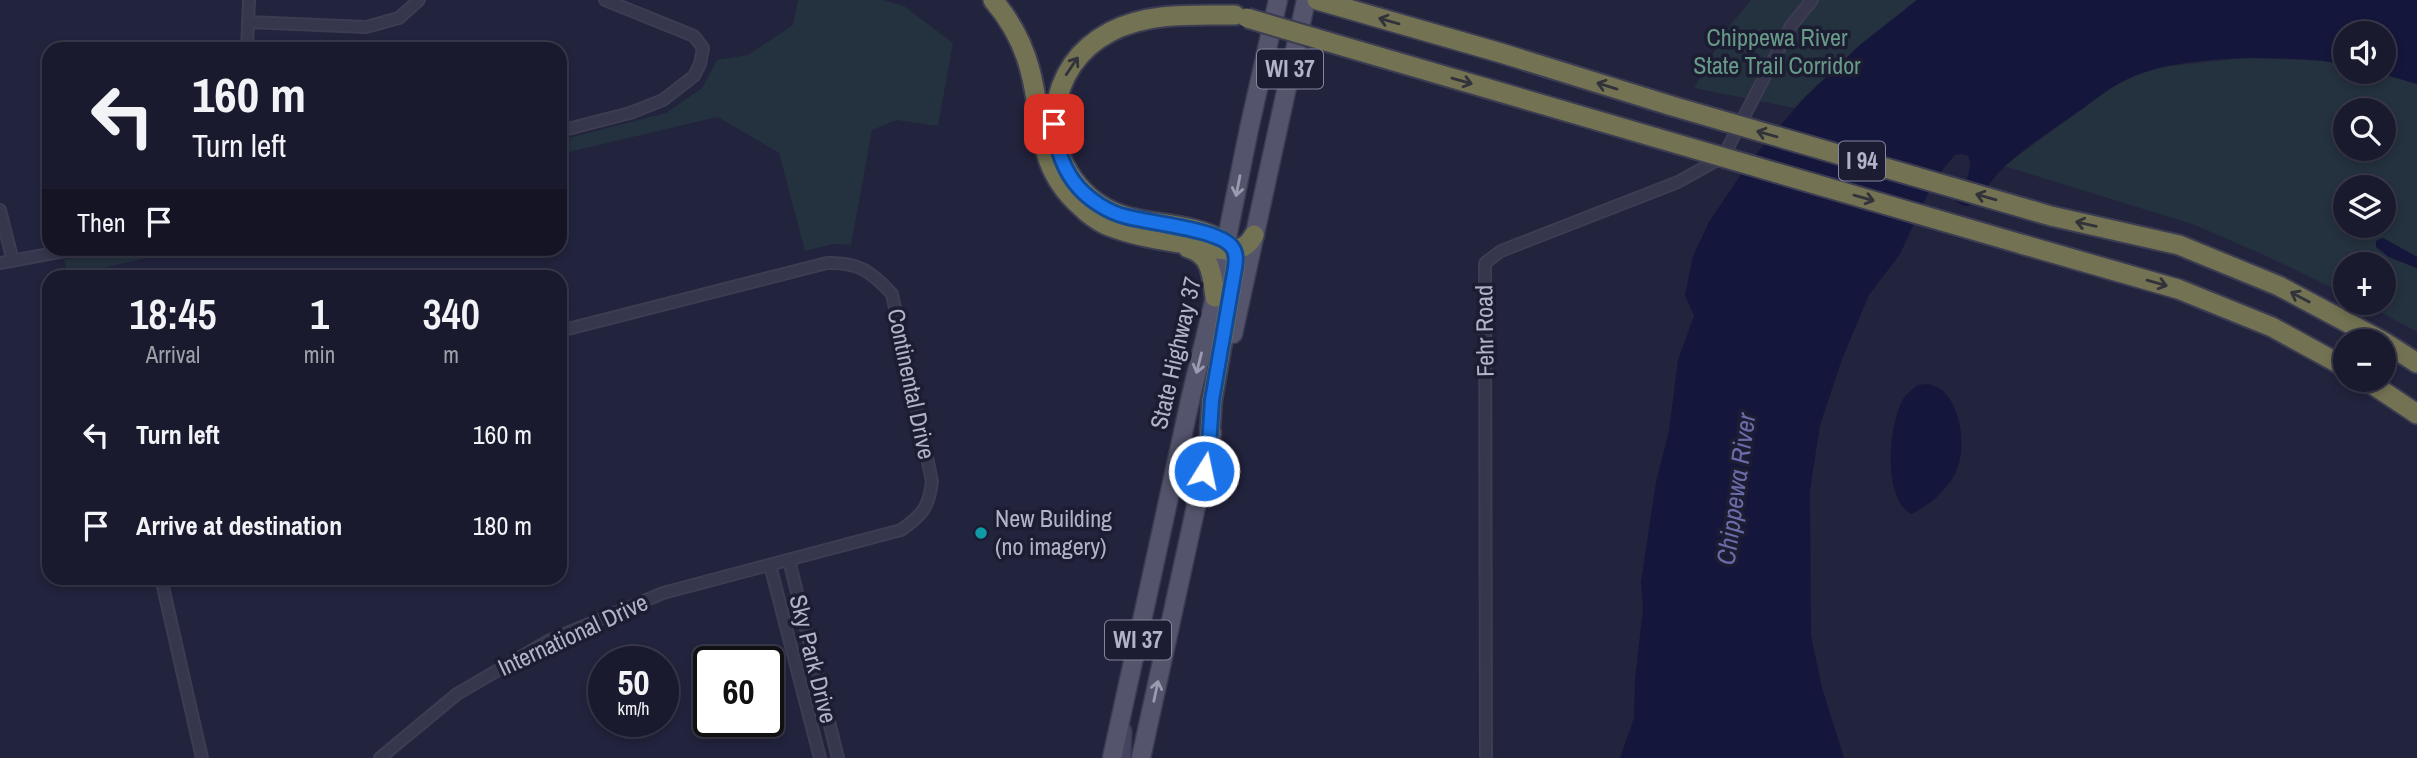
<!DOCTYPE html>
<meta charset="utf-8">
<style>
:root{--surface:#1a1a2e;--page:#232336;--text:#f1f3f6;--muted:#9fa1aa;--line:#38384a}
body{margin:0;font-family:"Archivo Narrow",sans-serif;background:var(--page);color:var(--text);height:100vh;display:flex;flex-direction:column;font-size:26px;white-space:nowrap}
*{box-sizing:border-box;margin:0}
p{font-size:23px;color:var(--muted)}
.icon{flex:none;width:38px;height:38px;fill:none;stroke:currentColor;stroke-width:2;stroke-linecap:round;stroke-linejoin:round}
.map{position:relative;flex:1;overflow:hidden}
.side{position:absolute;left:42px;top:270px;width:525px;height:315px;display:flex;flex-direction:column;background:var(--surface);border-radius:21px;box-shadow:0 4px 10px #0003,0 0 0 2px var(--line)}
.side>*{flex:none}
.hud{position:absolute;left:42px;top:42px;width:525px;height:214px;border-radius:21px;box-shadow:0 4px 10px #0003,0 0 0 2px var(--line);background:#1a1a2e;color:var(--text);overflow:hidden}
.tools{position:absolute;left:2333px;top:21px;display:grid;gap:14px}
.tools a{display:grid;place-items:center;width:63px;height:63px;border-radius:50%;background:var(--surface);box-shadow:0 4px 10px #0003,0 0 0 2px var(--line);font-size:35px}
.speed{position:absolute;left:588px;top:646px;display:flex;gap:14px;font-size:35px;font-weight:700;text-align:center}
.speed>*{display:grid;place-content:center;width:91px;height:91px;border-radius:50%;background:var(--surface);box-shadow:0 4px 10px #0003,0 0 0 2px var(--line);line-height:1}
.speed small{font-size:18px;font-weight:400}
.speed .limit{border:4px solid #111;border-radius:10px;background:#fff;color:#111}
.pin{position:absolute;display:grid;place-items:center;width:60px;height:60px;color:#fff;margin:-30px;border-radius:14px;box-shadow:0 4px 10px #0006}
.me{position:absolute;width:77px;margin:-38px;rotate:10deg;stroke-linejoin:round;filter:drop-shadow(0 0 5px #0008)}
.turn{display:flex;align-items:center;gap:24px;height:147px;padding:0 35px;font-size:32px}
.turn .icon{width:91px;height:91px;stroke-width:2.5}
.turn b{display:block;font-size:49px;line-height:60px}
.then{display:flex;align-items:center;height:66px;padding:0 35px;background:#0003;gap:14px;font-size:26px}
.eta{display:flex;justify-content:space-evenly;align-items:center;height:119px;text-align:center}
.eta b{font-size:42px;font-weight:600;line-height:49px}
ul{padding:0;list-style:none}
li{display:flex;align-items:center;gap:21px;height:91px;padding:0 35px}
li div{flex:1}
li b{display:block;font-size:26px}
li em{font-style:normal}
.map>svg:first-child{display:block}
.green{fill:#24313e;fill-rule:evenodd}
.water{fill:#15163b}
.lines{fill:none;stroke-linecap:round;stroke-linejoin:round}
.street-casing{stroke:#3c3d53;stroke-width:14}
.secondary-casing{stroke:#3c3d53;stroke-width:19}
.primary-casing{stroke:#3c3d53;stroke-width:21}
.highway-casing{stroke:#3c3c52;stroke-width:23}
.street{stroke:#36374d;stroke-width:10}
.secondary{stroke:#454460;stroke-width:16}
.primary{stroke:#54556d;stroke-width:18}
.highway{stroke:#737353;stroke-width:19}
.highway-bridge-casing{stroke:#3c3c52;stroke-width:23;stroke-linecap:butt}
.highway-bridge{stroke:#737353;stroke-width:19}
.oneway{stroke:#32323a}
.oneway2{stroke:#9a9bb1}
.route-casing{stroke:#114b97;stroke-width:18}
.route{stroke:#1a73e8;stroke-width:12}
.culture-dot{fill:#0f9aa8;stroke:#1c1c32;stroke-width:2.5}
.labels{text-anchor:middle;stroke-width:7;stroke-linejoin:round;paint-order:stroke}
.shield{fill:#1c1c32;stroke:#85859b;stroke-width:2}
.shield-label{font-size:23px;font-weight:bold;fill:#b2b2c8}
.park-label{font-size:24px;fill:#689a88;stroke:#1c1c32}
.street-label{font-size:24px;fill:#b2b2c8;stroke:#1c1c32}
.poi-label{font-size:24px;fill:#b2b2c8;stroke:#1c1c32;text-anchor:start}
.water-label{font-size:26px;font-style:italic;fill:#6a6ca9;stroke:#1c1c32}
</style>
<div class="map">
<svg width="2417" height="758" viewBox="0 0 2417 758">
<rect width="100%" height="100%" fill="#22233d"/>
<path class="green" d="M798,0H883L904,6L953,43L938,126L897,120L872,130L851,245L833,244L805,251L779,153L718,117L560,154V140L666,113L702,88L717,60L748,55L793,25Z
M1751,0H1917L1860,45L1794,108L1694,88L1727,29Z
M2243,58L2319,60L2345,64V72H2376L2417,84V257L2383,238L2377,241L2376,247L2389,257L2417,268V332L2363,303H2384V264H2345V294L2266,256L2195,225L2004,166L2109,89L2134,76L2162,67ZM2345,110H2384V149H2345ZM2345,187H2384V226H2345Z
M130,249H186L68,276L64,259L99,256Z"/>
<path class="water" d="M1917,0H2417V84L2376,72H2384V33H2345V64C2288,55 2188,54 2134,76C2116,83 2100,96 2085,107C2057,127 2025,146 2000,171C1991,180 1979,202 1968,206C1962,207 1959,203 1954,200C1962,187 1975,171 1968,156L1962,154L1955,155L1934,180L1900,254L1869,295L1842,359L1820,425L1810,490L1811,636L1822,688L1844,758H1620L1634,718L1635,680L1643,609L1641,582L1656,482L1669,431L1678,360L1694,316L1685,295L1693,256L1709,222L1750,161L1804,98L1860,45Z
M2383,238L2417,257V268L2389,257L2376,247V241Z
M1928,384C1933,386 1939,387 1943,391C1963,410 1968,456 1952,479C1942,494 1927,507 1911,514C1882,498 1889,427 1902,401C1905,395 1912,390 1917,385Z"/>
<g class="lines">
<defs>
<path id="street" d="M248,22L366,27L399,18L419,0
M247,49L249,0
M560,131L630,113L663,100L694,76L700,64L703,48L694,36L605,0
M0,210L13,261
M0,263L81,248
M789,560L838,758
M770,565L820,758
M161,578L202,758
M380,758L457,694L548,641L663,593L901,530C922,515 929,508 932,481L892,294C871,271 858,262 827,263L560,331
M1486,758L1485,263L1501,251L1678,182L1723,157L1791,26L1812,0"/>
<path id="secondary" d="M1122,758L1123,731"/>
<path id="primary" d="M1233,334L1306,0
M1112,758L1191,396L1215,297L1249,129L1278,0
M1141,758L1212,433"/>
<path id="highway" d="M993,0C1011,21 1023,43 1030,70C1044,122 1035,166 1080,206C1088,214 1096,220 1106,225C1142,240 1186,243 1225,250C1239,250 1247,248 1254,235
M1317,0L1501,53L1672,106
M1325,41L1657,138
M2051,216L2179,245L2279,286L2382,341
M2021,244L2178,289L2272,327L2345,367
M1188,248C1212,255 1212,276 1215,297
M2384,342L2417,363
M2366,380L2417,414
M1209,446L1212,400L1235,268C1236,256 1236,247 1224,241C1169,211 1111,238 1069,173C1057,154 1053,133 1055,112C1060,76 1078,49 1110,32C1147,12 1194,15 1235,15"/>
</defs>
<use href="#street" class="street-casing"/>
<use href="#secondary" class="secondary-casing"/>
<use href="#primary" class="primary-casing"/>
<use href="#highway" class="highway-casing"/>
<use href="#street" class="street"/>
<use href="#secondary" class="secondary"/>
<use href="#primary" class="primary"/>
<use href="#highway" class="highway"/>
<defs>
<path id="highway-bridge" d="M1247,18L1325,41
M1672,106L2051,216
M1657,138L2021,244"/>
</defs>
<use href="#highway-bridge" class="highway-bridge-casing"/>
<use href="#highway-bridge" class="highway-bridge"/>
</g>
<defs><path id="oneway-shaft" d="M-6 0H5M1.5-3L5.5 0L1.5 3" fill="none" stroke-width="1.6" stroke-linecap="round" stroke-linejoin="round" transform="scale(1.75)"/></defs>
<g class="oneway">
<use href="#oneway-shaft" transform="translate(1389 21) rotate(-164)"/>
<use href="#oneway-shaft" transform="translate(1072 66) rotate(-56)"/>
<use href="#oneway-shaft" transform="translate(1462 81) rotate(16)"/>
<use href="#oneway-shaft" transform="translate(1607 86) rotate(-163)"/>
<use href="#oneway-shaft" transform="translate(1767 134) rotate(-164)"/>
<use href="#oneway-shaft" transform="translate(1986 197) rotate(-164)"/>
<use href="#oneway-shaft" transform="translate(1864 198) rotate(16)"/>
<use href="#oneway-shaft" transform="translate(2086 224) rotate(-167)"/>
<use href="#oneway-shaft" transform="translate(2157 283) rotate(16)"/>
<use href="#oneway-shaft" transform="translate(2300 297) rotate(-152)"/>
</g>
<g class="oneway2">
<use href="#oneway-shaft" transform="translate(1238 186) rotate(101)"/>
<use href="#oneway-shaft" transform="translate(1199 363) rotate(104)"/>
<use href="#oneway-shaft" transform="translate(1156 691) rotate(-78)"/>
</g>
<g class="lines">
<defs>
<path id="route" d="M1054,124C1056,147 1063,170 1079,188C1090,200 1108,212 1124,216C1148,223 1219,229 1232,247C1237,253 1236,261 1235,268L1212,400L1209,446L1204,471"/>
</defs>
<use href="#route" class="route-casing"/>
<use href="#route" class="route"/>
</g>
<circle class="culture-dot" cx="981" cy="533" r="7"/>
<g class="labels">
<g class="shield">
<rect x="1257" y="49.5" width="66" height="39" rx="5"/>
<rect x="1839" y="141.5" width="46" height="39" rx="5"/>
<rect x="1105" y="620.5" width="66" height="39" rx="5"/>
</g>
<g class="shield-label">
<text x="1290" y="77">WI 37</text>
<text x="1862" y="169">I 94</text>
<text x="1138" y="648">WI 37</text>
</g>
<g class="park-label">
<text x="1777" y="46">Chippewa River<tspan x="1777" dy="28">State Trail Corridor</tspan></text>
</g>
<g class="street-label">
<text transform="translate(1485 331) rotate(-91)" y="8">Fehr Road</text>
<text transform="translate(1176 353) rotate(-77)" y="8">State Highway 37</text>
<text transform="translate(911 384) rotate(78)" y="8">Continental Drive</text>
<text transform="translate(573 635) rotate(-25)" y="8">International Drive</text>
<text transform="translate(813 659) rotate(76)" y="8">Sky Park Drive</text>
</g>
<g class="poi-label">
<text x="995" y="527">New Building<tspan x="995" dy="28">(no imagery)</tspan></text>
</g>
<g class="water-label">
<text transform="translate(1736 489) rotate(-82)" y="9">Chippewa River</text>
</g>
</g>
</svg>
<div class="tools">
<a><svg class="icon" aria-label="sound" viewBox="0 0 24 24"><path d="M4 9h4l5-4v14l-5-4H4zM17 9q2 3 0 6"/></svg></a>
<a><svg class="icon" aria-label="search" viewBox="0 0 24 24"><circle cx="10" cy="10" r="6"/><path d="M15 15l6 6"/></svg></a>
<a><svg class="icon" aria-label="layers" viewBox="0 0 24 24"><path d="M12 4l9 5-9 5-9-5zM3 14l9 5 9-5"/></svg></a>
<a>+</a>
<a>−</a>
</div>
<div class="speed"><div>50<small>km/h</small></div><div class="limit">60</div></div>
<div class="pin" style="left:1054px;top:124px;background:#d93025"><svg class="icon" aria-label="arrive" viewBox="0 0 24 24"><path d="M6 21V4h12l-3 4 3 4H6"/></svg></div>
<svg class="me" style="left:1204px;top:471px" viewBox="-20 -20 40 40"><circle r="17" fill="#1a73e8" stroke="#fff" stroke-width="3"/><path d="M0-11L8 9 0 5-8 9z" fill="#fff"/></svg>
<div class="hud">
<div class="turn"><svg class="icon" aria-label="left" viewBox="0 0 24 24"><path d="M17 20v-9H6M10 6l-5 5 5 5"/></svg><div><b>160 m</b>Turn left</div></div>
<div class="then">Then<svg class="icon" aria-label="arrive" viewBox="0 0 24 24"><path d="M6 21V4h12l-3 4 3 4H6"/></svg></div>
</div>
<section class="side">
<div class="eta">
<div><b>18:45</b><p>Arrival</p></div>
<div><b>1</b><p>min</p></div>
<div><b>340</b><p>m</p></div>
</div>
<ul>
<li><svg class="icon" aria-label="left" viewBox="0 0 24 24"><path d="M17 20v-9H6M10 6l-5 5 5 5"/></svg><div><b>Turn left</b></div><em>160 m</em></li>
<li><svg class="icon" aria-label="arrive" viewBox="0 0 24 24"><path d="M6 21V4h12l-3 4 3 4H6"/></svg><div><b>Arrive at destination</b></div><em>180 m</em></li>
</ul>
</section>
</div>
